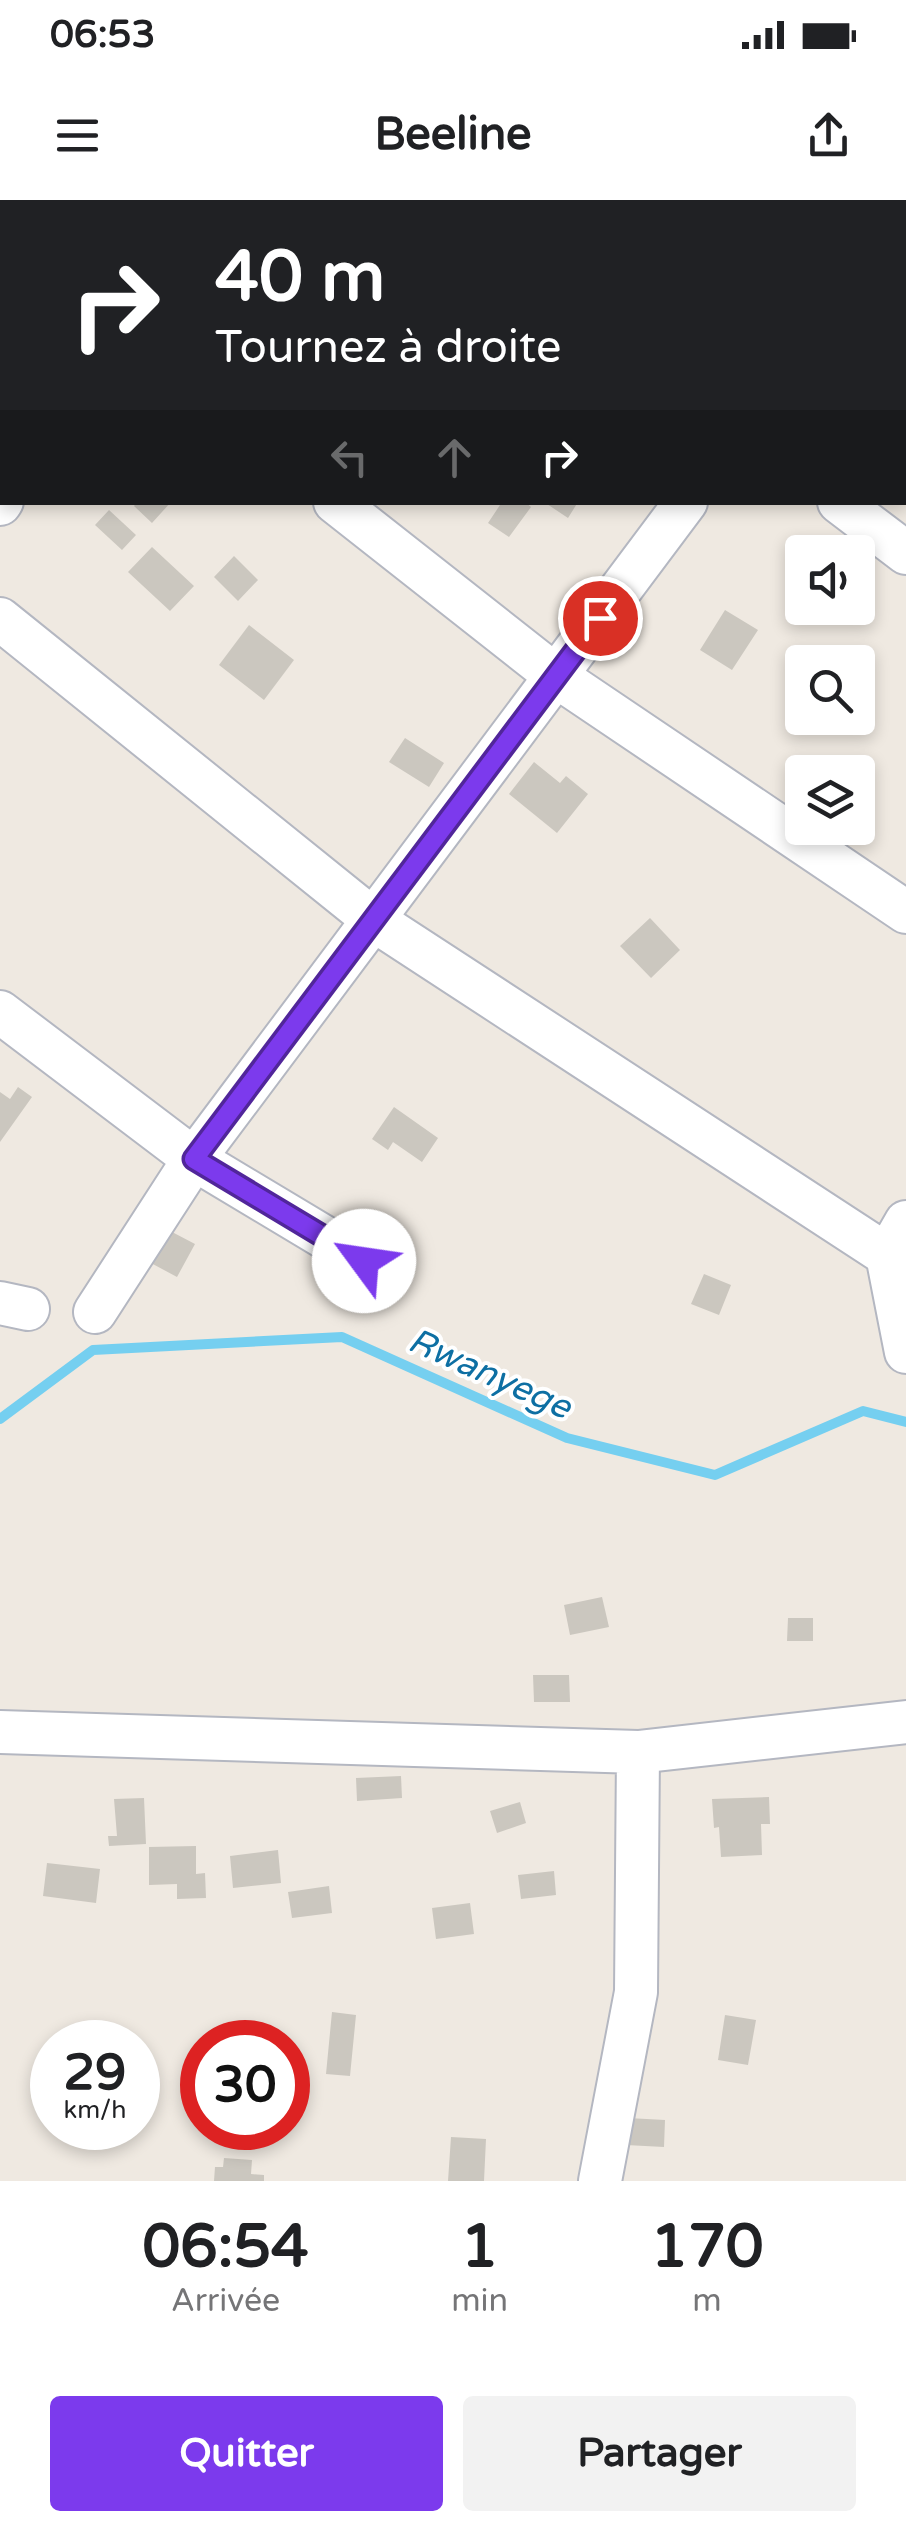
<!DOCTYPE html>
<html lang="fr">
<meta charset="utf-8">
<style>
:root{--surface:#fff;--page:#f2f2f2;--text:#202124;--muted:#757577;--accent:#7c3aed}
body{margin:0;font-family:"Varela Round",sans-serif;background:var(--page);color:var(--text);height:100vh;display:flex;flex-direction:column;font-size:38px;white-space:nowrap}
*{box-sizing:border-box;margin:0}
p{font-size:32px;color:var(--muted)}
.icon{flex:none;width:55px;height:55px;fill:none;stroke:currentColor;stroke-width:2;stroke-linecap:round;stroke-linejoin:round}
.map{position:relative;height:1981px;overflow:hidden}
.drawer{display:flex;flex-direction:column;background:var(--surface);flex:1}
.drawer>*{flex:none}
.banner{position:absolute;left:0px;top:0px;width:908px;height:305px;box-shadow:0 5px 15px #0003;background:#202124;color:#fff;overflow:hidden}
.fabs{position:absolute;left:785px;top:335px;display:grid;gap:20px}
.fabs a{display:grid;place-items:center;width:90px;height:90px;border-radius:10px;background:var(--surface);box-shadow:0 5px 15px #0003;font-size:50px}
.speed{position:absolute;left:30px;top:1820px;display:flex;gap:20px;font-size:50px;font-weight:700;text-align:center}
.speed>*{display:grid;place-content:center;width:130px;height:130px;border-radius:50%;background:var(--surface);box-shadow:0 5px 15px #0003;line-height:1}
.speed small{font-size:25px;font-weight:400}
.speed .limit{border:15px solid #d22;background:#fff;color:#111}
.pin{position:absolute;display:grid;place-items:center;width:85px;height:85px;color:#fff;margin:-42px;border:5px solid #fff;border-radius:50%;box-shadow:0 2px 10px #0007}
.me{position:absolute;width:110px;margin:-55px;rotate:301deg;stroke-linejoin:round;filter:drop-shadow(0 0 8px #0008)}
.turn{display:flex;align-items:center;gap:35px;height:210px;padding:0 50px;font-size:45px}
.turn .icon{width:130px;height:130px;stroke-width:2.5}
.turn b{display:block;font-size:70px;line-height:85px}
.lanes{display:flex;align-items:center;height:95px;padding:0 50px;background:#0003;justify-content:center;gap:50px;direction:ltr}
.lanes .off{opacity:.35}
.eta{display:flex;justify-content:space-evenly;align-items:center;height:170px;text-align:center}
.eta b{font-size:60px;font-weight:800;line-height:70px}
.action{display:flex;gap:20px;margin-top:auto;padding:20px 50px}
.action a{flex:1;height:115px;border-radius:10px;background:var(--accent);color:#fff;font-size:40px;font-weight:800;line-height:115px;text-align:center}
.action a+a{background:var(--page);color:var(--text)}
.status{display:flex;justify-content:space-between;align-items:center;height:70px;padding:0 50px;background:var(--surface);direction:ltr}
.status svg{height:28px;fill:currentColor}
header{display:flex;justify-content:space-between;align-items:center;height:130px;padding:0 50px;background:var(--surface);font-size:45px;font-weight:800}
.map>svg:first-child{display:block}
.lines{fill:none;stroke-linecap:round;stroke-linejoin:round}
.stream{stroke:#75cff0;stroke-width:10}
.building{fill:#cbc7bf}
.minor-casing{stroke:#b4b7c1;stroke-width:46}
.minor{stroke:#fff;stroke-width:42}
.route-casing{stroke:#51269a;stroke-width:25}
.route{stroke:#7c3aed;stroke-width:18}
.labels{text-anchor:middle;stroke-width:8;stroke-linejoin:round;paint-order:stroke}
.water-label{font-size:35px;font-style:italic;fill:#0d6fa3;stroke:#fff}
</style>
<div class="status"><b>06:53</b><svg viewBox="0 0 49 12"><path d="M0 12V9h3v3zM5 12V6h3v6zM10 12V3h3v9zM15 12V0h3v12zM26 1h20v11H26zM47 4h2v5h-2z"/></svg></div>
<header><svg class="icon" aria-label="menu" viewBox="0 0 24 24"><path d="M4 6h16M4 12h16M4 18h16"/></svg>Beeline<svg class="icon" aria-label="share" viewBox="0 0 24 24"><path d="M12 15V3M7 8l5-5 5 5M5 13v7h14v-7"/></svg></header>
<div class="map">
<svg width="906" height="1981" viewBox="0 0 906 1981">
<rect width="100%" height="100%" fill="#efe9e1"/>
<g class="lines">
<path class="stream" d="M0,1219L93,1150L342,1137L567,1238L715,1275L863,1211L906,1222"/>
</g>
<path class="building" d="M137,302H171L152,323L134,306Z
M502,302H525L531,307L509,337L488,323Z
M544,302H578L568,318Z
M109,310L136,335L122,350L95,325Z
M152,347L194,386L170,411L128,372Z
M234,356L258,380L238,401L214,377Z
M725,410L758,430L732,470L700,450Z
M249,425L294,460L264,500L219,465Z
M405,538L444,563L429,587L389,562Z
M534,562L560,583L566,576L588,594L557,633L509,594Z
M650,718L680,750L651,778L620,746Z
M18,887L32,897L0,942V892L10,899Z
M394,907L438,938L422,962L393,942L388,950L372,939Z
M153,1022L195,1044L177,1077L136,1055Z
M704,1074L731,1085L719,1115L691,1104Z
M602,1397L609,1427L570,1435L564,1405Z
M788,1418H813V1441H787Z
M533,1475H569L570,1502H534Z
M401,1576L402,1598L357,1601L356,1578Z
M769,1597L770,1624H761L762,1655L721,1657L719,1627L714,1628L712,1599Z
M144,1598L146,1644L109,1646L108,1636H117L114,1599Z
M520,1602L526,1623L497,1633L490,1611Z
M196,1646V1674L205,1673L206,1698L177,1699V1684L149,1685V1647Z
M278,1650L281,1683L233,1688L230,1656Z
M47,1663L100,1669L96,1703L43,1696Z
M554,1671L556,1695L521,1699L518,1675Z
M329,1686L332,1713L292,1718L288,1692Z
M470,1703L474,1734L436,1739L432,1708Z
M332,1812L356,1815L350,1876L326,1874Z
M725,1815L756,1820L748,1865L718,1860Z
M628,1918L665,1920L664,1947L626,1945Z
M451,1937L486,1939L484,1981H448Z
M224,1958L252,1960L251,1974L264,1975V1981H214L215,1967H223Z"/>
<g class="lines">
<defs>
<path id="minor" d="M433,0L437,2
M221,2L223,0
M905,20L906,18
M0,47L2,49
M335,302L556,476L906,712
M839,302L906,353
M0,304L2,301
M0,419L375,721L887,1055
M0,812L194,959L364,1061
M906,1022L887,1055L906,1152
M0,1103L28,1109
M95,1112L194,959L686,302
M0,1532L638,1552L906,1522
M600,1981L636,1792L638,1552"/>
</defs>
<use href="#minor" class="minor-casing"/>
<use href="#minor" class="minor"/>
</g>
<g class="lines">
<defs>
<path id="route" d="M364,1061L194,959L600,418"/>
</defs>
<use href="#route" class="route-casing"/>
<use href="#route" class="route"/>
</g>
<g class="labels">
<g class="water-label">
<text transform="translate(490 1173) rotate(24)" y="12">Rwanyege</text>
</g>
</g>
</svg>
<div class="fabs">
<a><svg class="icon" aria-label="sound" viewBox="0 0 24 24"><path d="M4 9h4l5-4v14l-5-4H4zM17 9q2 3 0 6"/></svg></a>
<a><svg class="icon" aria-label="search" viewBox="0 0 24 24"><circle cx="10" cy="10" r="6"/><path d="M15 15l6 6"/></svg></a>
<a><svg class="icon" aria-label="layers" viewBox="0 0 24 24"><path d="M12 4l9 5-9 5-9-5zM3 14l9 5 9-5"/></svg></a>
</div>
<div class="speed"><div>29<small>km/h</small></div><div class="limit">30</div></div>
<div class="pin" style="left:600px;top:418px;background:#d93025"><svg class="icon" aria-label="arrive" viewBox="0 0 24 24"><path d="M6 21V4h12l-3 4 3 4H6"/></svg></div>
<svg class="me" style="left:364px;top:1061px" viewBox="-20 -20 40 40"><circle r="19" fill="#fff"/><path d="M0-13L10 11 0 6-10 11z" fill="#7c3aed"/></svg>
<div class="banner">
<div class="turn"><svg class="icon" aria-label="right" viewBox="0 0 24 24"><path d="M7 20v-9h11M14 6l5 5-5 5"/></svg><div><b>40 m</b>Tournez à droite</div></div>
<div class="lanes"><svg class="icon off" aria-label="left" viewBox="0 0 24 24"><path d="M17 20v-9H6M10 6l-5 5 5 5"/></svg><svg class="icon off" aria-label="ahead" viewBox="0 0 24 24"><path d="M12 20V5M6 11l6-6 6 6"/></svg><svg class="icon" aria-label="right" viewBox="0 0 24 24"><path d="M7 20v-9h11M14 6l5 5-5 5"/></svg></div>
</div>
</div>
<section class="drawer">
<div class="eta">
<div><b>06:54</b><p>Arrivée</p></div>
<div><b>1</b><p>min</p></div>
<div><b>170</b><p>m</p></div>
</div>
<div class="action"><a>Quitter</a><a>Partager</a></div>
</section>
